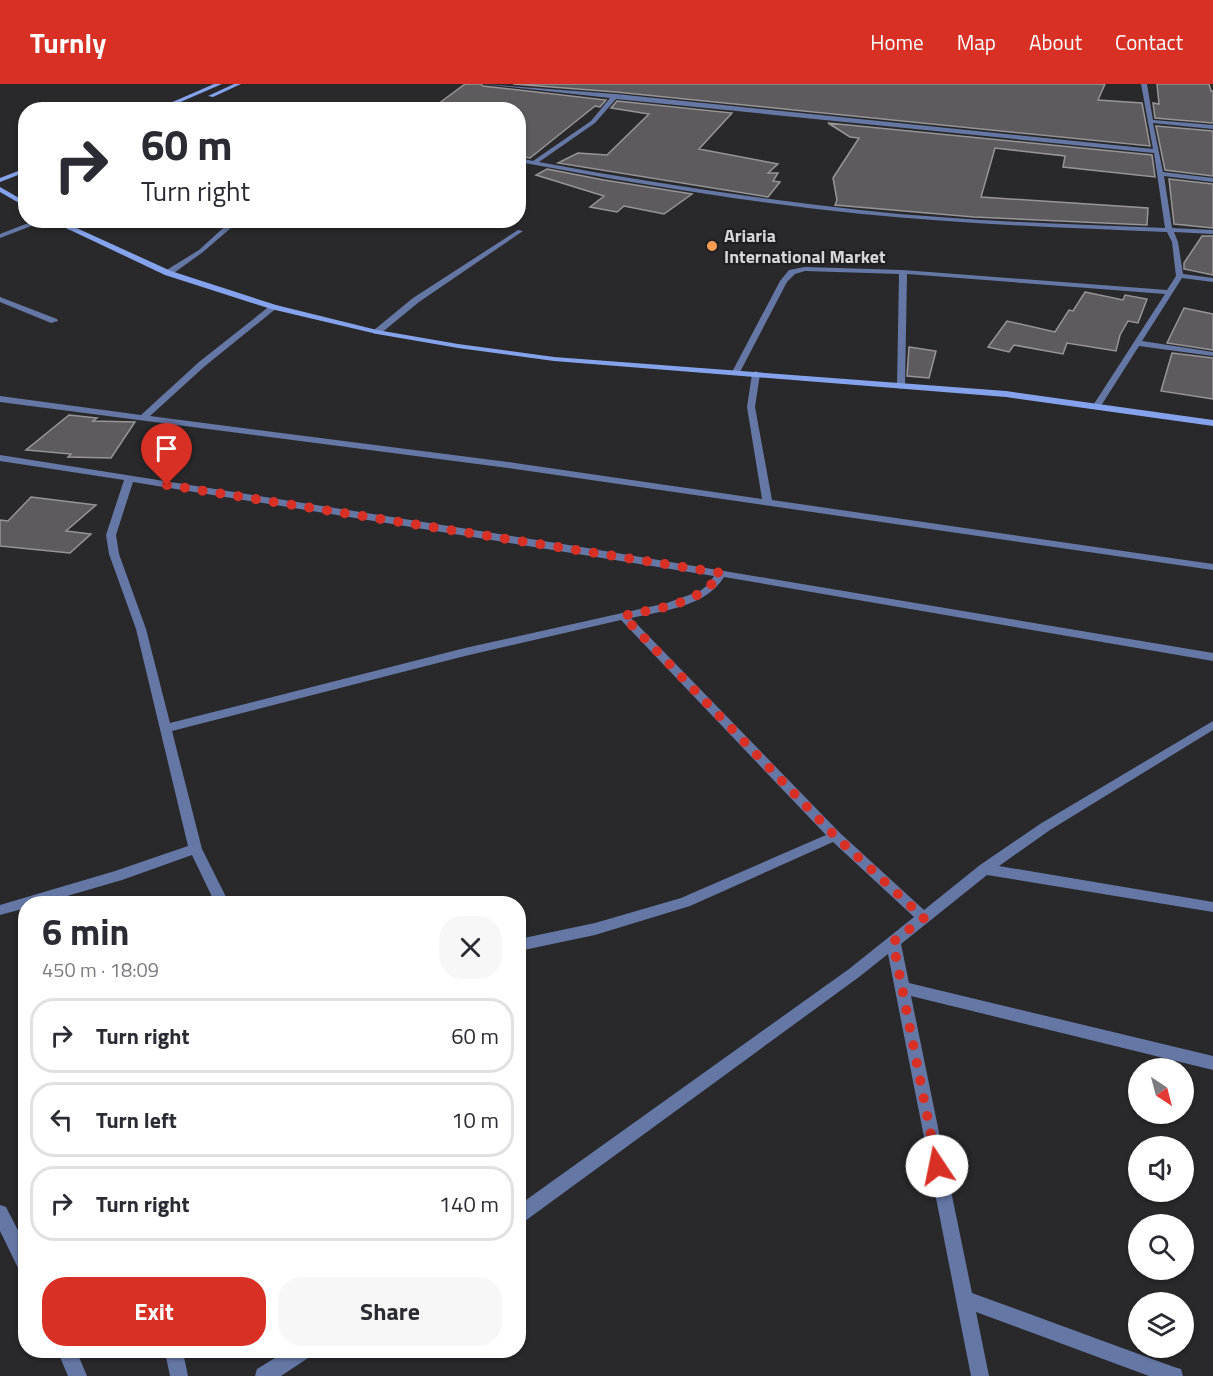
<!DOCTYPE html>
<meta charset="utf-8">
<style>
:root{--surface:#fff;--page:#f7f7f7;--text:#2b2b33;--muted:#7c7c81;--line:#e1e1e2;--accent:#d93025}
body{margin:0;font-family:"Titillium Web",sans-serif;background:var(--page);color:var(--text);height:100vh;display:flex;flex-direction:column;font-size:22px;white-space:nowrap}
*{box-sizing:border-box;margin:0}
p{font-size:20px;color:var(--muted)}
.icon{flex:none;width:33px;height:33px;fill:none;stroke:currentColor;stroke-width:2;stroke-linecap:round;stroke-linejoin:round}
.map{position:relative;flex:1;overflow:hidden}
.sheet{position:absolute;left:18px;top:812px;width:508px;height:462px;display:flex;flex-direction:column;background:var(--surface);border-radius:24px;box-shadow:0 2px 4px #0004}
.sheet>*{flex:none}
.hud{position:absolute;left:18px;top:18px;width:508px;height:126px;border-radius:24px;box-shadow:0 2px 4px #0004;background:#fff;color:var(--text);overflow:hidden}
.needle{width:39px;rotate:144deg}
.controls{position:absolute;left:1128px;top:974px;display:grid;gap:12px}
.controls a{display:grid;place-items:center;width:66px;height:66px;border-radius:50%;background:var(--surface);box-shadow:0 2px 4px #0004;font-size:30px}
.pin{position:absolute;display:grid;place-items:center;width:51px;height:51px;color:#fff;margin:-62px -26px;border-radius:50% 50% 50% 0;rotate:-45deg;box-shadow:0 0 6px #0007}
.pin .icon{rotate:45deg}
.me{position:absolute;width:66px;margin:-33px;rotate:349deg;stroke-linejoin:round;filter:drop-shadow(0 0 4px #0008)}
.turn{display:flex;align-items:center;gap:21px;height:126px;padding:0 24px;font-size:27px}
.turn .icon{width:78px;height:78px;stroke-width:2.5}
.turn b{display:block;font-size:42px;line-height:51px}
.round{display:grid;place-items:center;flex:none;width:63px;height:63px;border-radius:24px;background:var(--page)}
.head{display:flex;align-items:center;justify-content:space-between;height:102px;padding:0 24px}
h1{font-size:36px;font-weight:700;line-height:45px}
.primary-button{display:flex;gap:12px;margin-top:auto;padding:12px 24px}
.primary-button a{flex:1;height:69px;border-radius:24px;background:var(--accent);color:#fff;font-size:24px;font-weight:700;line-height:69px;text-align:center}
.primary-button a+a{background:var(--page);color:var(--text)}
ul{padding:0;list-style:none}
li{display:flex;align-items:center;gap:18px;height:75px;margin:0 12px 9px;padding:0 12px;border:3px solid var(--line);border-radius:24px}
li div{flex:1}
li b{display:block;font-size:22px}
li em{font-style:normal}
header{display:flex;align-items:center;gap:36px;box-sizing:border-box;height:84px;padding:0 30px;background:var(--accent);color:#fff}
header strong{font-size:28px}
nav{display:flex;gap:33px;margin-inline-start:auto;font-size:21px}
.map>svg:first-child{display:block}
.building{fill:#5d5b5d;stroke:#979598;stroke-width:1.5}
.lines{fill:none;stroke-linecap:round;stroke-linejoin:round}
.pedestrian{fill:#6577a5;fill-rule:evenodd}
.minor{fill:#6577a5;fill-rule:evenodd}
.secondary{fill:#85a3ec;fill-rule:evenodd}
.route{stroke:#d93025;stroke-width:10;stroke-dasharray:0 18}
.poi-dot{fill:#fd9c55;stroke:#202022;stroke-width:2}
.labels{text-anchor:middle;stroke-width:4.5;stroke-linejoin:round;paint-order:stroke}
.far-poi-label{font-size:18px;font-weight:bold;fill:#d7d7d9;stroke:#202022;text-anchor:start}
</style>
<header>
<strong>Turnly</strong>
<nav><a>Home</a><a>Map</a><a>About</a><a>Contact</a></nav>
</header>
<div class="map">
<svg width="1213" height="1292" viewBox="0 0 1213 1292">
<rect width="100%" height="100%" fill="#29292b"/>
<path class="building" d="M465,0H481L483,2L606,16L600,23L595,22L530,74L519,72V26H430Z
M513,0H1105L1098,16L1142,19L1150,62L616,8Z
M1157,0H1209L1211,7H1213V39L1155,34L1153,19L1159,20Z
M617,17L732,29L699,65L778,80L768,89H778L773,97L780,98L768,113L558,79L578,69L607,71L649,30L611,24Z
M828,39L1152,71L1155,93L1063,83L1065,72L995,64L981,113L1148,124L1147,141L974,133L835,121L837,116L833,94L859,54L850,53Z
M1156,42L1213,47V92L1165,86Z
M547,85L604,96L692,110L664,130L624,122L617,128L590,123L604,112L536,91Z
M1169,95L1213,100V144L1174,140Z
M1202,152H1213V191L1184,185V179Z
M1085,208L1123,216L1125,211L1147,215L1138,239L1128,237L1120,251L1116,267L1067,259L1063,270L1014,261L1009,268L988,263L1007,237L1055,248L1069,226L1073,227Z
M1184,224L1213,230V266L1167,259Z
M909,263L936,267L929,294L907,292Z
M1172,269L1213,274V315L1161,307Z
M69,331L97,334L93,337L135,338L111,374L68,373L71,370L26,366Z
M31,413L96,421L66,447L91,450L70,469L0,462V436L8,437Z"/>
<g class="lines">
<path class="pedestrian" d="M483,0L616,10L1153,65L1141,0H1147L1153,36L1213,41V45L1153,39L1163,88L1213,94V98L1164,92L1172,144L1213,146V150L1174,148L1178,158L1183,190L1213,194V198L1182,194L1142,257L1213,268V272L1139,262L1099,325H1093L1092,323L1165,210L907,190L905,302L901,305L897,302L899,190L805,187L795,190L787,198L740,288L733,290L732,288L780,197L789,186L805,183L903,186L1167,206L1176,192L1172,158L1167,148C1065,144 963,140 862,130C747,118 632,99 519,78V74L533,77L591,37L610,14ZM616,15L1154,69L1165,144C1063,140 961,137 860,126C752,114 645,98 539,78L595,39Z
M518,146L523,147L419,218L380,250H374V246L413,214Z"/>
<path class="minor" d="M36,136H47L0,154V150Z
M82,136H91L71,146L66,145Z
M232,136H240L203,168L171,191H165V187L199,166Z
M0,213L57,235L58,237L51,239L0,218Z
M271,221L278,223L205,282L150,332L515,379L762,415L747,323L752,290L756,287L760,290L755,323L772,416L1213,480V486L515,385L0,318V312L141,331L199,278Z
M0,371L575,462L1213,569V577L724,493C706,523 662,527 631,534L840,749L924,826L980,781L1040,740L1213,637V646L1050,746L999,782L1213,818V828L987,791L901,860L909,899L1213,972V986L911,912L972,1209L1174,1283L1181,1285L1183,1292H1149L976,1228L989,1292H971L888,870L859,893L525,1137L519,1139V1121L849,885L914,833L833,758L690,822L595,851L519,867V855L595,839L681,814L826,751L621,536L465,572L172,647L202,765L229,819H215L192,771L122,796L43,819H26V824L0,831V821L115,787L188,762L136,545L109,470L106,451L124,396L0,377ZM133,398L714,492L709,500L700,507L667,519L465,564L170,639L146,545L119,470L116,451Z
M0,1121L6,1123L26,1162V1191L20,1188L0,1147Z
M57,1266H76L87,1292H68Z
M168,1266H186L184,1273L188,1292H170L166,1273Z
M288,1266H314L311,1272L281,1292H255L257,1285Z"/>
<path class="secondary" d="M214,0H222L162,26H154Z
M234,0H241L213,13L208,12Z
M26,84V88L0,98V94Z
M0,103L26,118V123L0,108Z
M49,136H59L171,187L276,221L377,246L458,260L554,273L1006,307L1213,336V342L1006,313L554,277L458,264L377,250L271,225L165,191Z"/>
</g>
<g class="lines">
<path class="route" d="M167,401L721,489C700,521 658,524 623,532L835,752L924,834L893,858L937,1082"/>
</g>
<circle class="poi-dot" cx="712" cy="162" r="6"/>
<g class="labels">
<g class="far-poi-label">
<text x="724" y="158">Ariaria<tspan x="724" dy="21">International Market</tspan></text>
</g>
</g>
</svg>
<div class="controls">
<a><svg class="needle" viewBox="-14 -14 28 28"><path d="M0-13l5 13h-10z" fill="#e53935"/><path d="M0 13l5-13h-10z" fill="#7c7c81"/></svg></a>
<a><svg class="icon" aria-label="sound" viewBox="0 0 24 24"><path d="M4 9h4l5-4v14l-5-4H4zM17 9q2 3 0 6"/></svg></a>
<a><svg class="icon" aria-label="search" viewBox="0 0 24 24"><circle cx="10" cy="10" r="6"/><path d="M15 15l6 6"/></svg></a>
<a><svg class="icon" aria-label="layers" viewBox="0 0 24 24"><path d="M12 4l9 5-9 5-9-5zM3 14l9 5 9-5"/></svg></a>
</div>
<div class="pin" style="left:167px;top:401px;background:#d93025"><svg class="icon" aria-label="arrive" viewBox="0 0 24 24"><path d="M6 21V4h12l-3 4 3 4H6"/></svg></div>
<svg class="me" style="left:937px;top:1082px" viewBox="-20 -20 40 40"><circle r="19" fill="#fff"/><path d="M0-13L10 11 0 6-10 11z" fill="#d93025"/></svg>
<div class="hud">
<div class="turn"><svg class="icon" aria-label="right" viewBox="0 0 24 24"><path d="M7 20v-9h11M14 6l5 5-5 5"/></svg><div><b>60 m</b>Turn right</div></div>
</div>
<section class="sheet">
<div class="head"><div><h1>6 min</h1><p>450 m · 18:09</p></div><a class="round"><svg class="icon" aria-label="close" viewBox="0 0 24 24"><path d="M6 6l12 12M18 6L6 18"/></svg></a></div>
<ul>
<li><svg class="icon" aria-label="right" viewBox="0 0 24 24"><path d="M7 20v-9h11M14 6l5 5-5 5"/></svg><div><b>Turn right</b></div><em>60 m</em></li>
<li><svg class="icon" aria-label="left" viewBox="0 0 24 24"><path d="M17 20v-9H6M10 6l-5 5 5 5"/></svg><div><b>Turn left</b></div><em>10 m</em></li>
<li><svg class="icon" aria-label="right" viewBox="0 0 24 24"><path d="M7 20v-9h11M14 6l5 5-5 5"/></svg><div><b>Turn right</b></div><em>140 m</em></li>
</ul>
<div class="primary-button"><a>Exit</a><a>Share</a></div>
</section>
</div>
